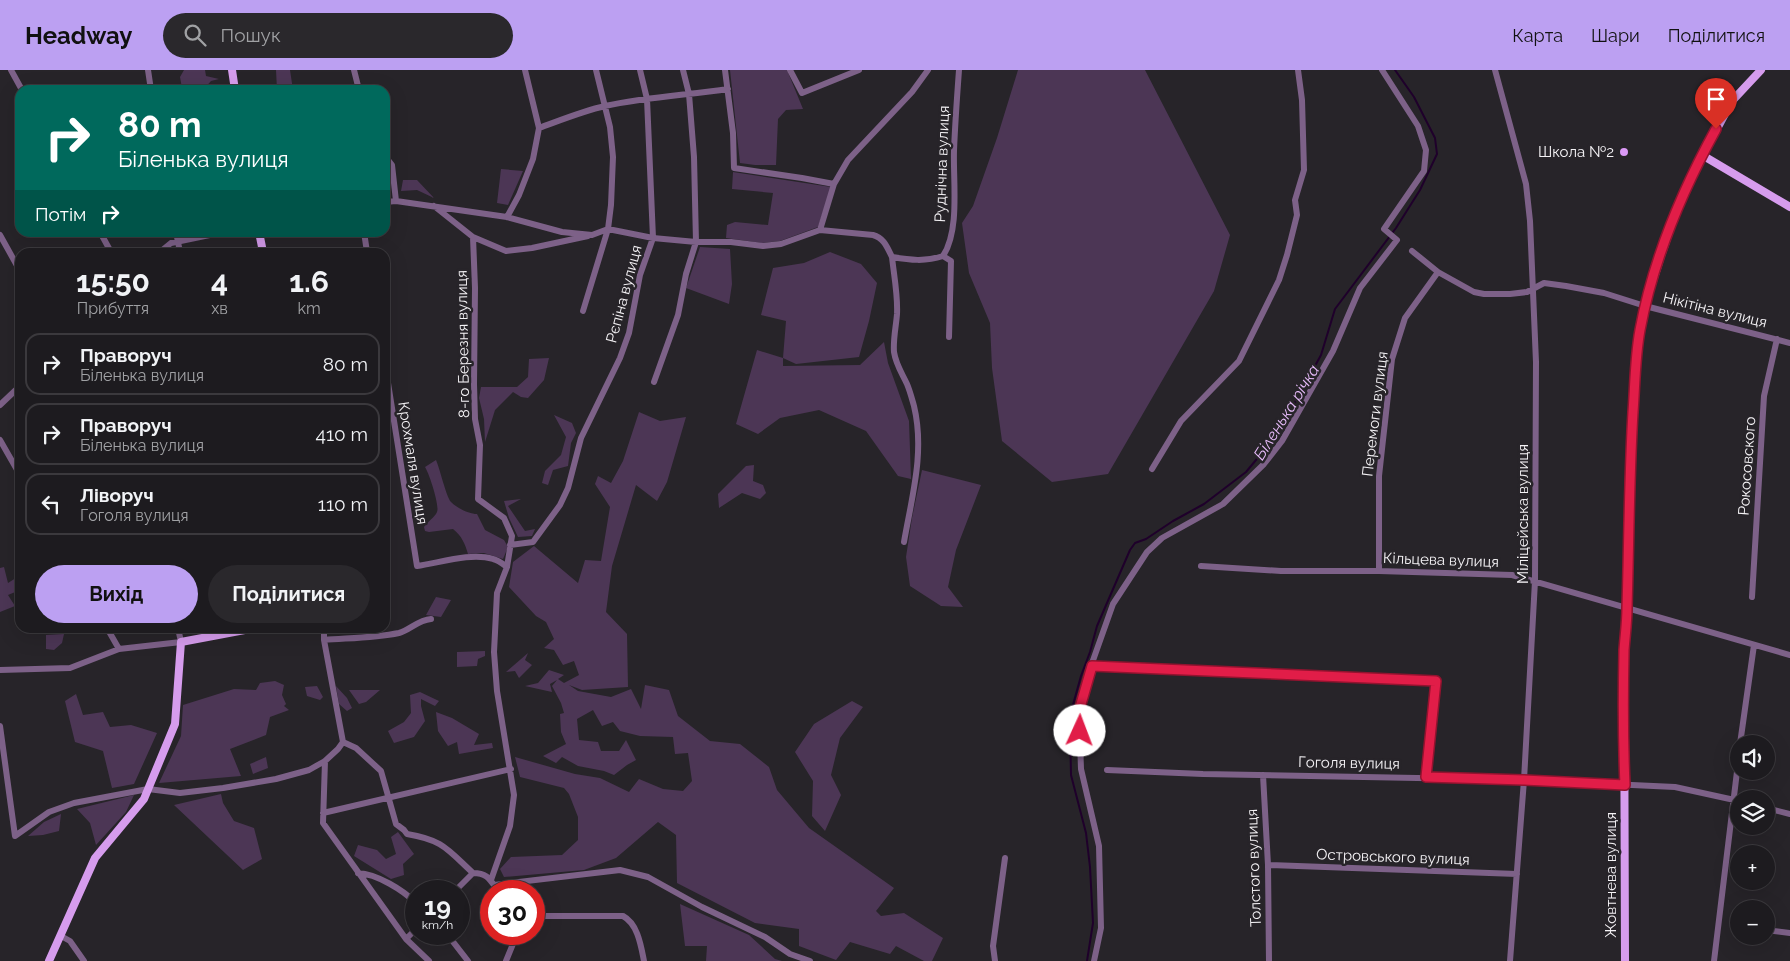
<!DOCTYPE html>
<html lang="uk">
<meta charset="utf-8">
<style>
:root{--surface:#1d1b1f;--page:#2a282c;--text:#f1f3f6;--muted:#a0a1a4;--line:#3b393d;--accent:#bca0f2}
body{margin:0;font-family:Raleway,sans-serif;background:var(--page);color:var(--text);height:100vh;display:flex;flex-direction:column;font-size:19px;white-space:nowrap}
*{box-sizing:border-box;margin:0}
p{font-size:16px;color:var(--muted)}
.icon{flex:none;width:28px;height:28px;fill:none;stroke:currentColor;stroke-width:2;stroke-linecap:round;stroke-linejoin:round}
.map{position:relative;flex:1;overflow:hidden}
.panel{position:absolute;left:15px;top:178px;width:375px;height:385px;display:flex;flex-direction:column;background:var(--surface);border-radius:15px;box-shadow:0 5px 20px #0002,0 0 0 1px var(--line)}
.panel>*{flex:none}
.guide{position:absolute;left:15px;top:15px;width:375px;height:152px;border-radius:15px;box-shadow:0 5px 20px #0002,0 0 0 1px var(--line);background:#00695c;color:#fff;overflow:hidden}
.tools{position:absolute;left:1730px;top:665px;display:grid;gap:10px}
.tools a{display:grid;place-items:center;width:45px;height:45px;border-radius:50%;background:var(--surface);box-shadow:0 5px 20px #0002,0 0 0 1px var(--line);font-size:25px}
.speed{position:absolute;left:405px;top:810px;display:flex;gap:10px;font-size:25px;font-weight:700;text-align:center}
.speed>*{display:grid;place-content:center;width:65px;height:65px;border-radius:50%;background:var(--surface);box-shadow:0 5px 20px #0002,0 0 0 1px var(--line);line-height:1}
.speed small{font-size:12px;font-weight:400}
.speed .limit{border:8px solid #d22;background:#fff;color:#111}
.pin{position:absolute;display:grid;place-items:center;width:42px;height:42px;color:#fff;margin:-51px -21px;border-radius:50% 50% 50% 0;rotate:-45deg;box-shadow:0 0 5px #0007}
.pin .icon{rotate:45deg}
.me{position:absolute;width:55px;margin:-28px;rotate:2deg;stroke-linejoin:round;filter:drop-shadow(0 0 4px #0008)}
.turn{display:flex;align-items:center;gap:18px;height:105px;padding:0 20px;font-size:22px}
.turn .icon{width:65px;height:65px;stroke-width:2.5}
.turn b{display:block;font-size:35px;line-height:42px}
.then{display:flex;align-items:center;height:48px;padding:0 20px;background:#0003;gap:10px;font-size:19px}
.eta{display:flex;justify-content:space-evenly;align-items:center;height:85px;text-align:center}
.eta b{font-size:30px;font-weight:700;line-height:35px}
.action{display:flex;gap:10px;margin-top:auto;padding:10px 20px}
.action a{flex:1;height:58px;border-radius:30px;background:var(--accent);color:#111;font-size:20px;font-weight:700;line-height:58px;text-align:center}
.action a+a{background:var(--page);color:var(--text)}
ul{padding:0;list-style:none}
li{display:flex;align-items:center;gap:15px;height:62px;margin:0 10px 8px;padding:0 10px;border:2px solid var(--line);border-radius:15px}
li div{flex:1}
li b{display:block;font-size:19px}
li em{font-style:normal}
header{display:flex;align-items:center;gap:30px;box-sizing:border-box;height:70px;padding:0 25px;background:var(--accent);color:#111}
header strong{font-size:24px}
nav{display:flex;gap:28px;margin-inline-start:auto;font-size:18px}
.search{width:350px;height:45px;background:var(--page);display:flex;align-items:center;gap:12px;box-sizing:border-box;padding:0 18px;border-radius:28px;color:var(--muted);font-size:19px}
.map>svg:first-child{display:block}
.green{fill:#4c3655}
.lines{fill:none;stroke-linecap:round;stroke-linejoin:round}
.stream{stroke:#1f002b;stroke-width:2}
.minor{stroke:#7d6188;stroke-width:6}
.major{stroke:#d69ced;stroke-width:8}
.route-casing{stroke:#92132f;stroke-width:12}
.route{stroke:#e11d48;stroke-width:9}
.poi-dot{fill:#db99f5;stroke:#272429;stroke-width:2}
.labels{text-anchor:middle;stroke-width:5;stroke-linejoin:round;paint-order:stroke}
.poi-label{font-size:15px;fill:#f5f3f6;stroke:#272429;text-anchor:end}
.street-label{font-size:15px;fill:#f5f3f6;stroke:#272429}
.water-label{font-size:16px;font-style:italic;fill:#e7bbfa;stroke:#272429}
</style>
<header>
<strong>Headway</strong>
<div class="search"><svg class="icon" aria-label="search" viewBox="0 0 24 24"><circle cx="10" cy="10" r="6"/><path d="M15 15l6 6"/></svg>Пошук</div>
<nav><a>Карта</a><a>Шари</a><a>Поділитися</a></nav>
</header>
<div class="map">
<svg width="1790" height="891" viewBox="0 0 1790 891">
<rect width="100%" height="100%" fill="#272429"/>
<path class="green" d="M184,0H205L206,6L219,9L211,11L203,20H174L182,18L180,7Z
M276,0H290L293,20H277Z
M730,0H787L803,39L786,40L778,49L776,95H755L740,93Z
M1018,0H1145L1230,165L1214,221L1108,404L1052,412L1002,371L992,298L990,253L969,203L962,153L973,136L997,68Z
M501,99L523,101L508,135L497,133Z
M733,102L831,117L818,157L780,171L762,173L726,168L727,155L735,152L768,155L773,123L732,119Z
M403,110H417L434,128L417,120L401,121Z
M700,177L730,179L732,214L729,234L686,218Z
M830,182L861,194L877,213L869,251L859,287L796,294L783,288V296L860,295L884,272L888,293L909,351L911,409L898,406L866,361L819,340L780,348L758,364L736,354L757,280L783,288L786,251L761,245L773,198L804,193Z
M549,288L544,310L528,328L521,327L513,322L495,340L485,372L484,349L479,328L481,317H517L528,307L529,289Z
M639,342L660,351L686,347L667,412L657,431L636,415L612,496L606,542L627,564L628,617L582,620L569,615L578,621L611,627L631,619L641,639L645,615L669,620L678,646L710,671L740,674L769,697L777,720L809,758L894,818L876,841L881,846L904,843L943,868L932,891H924L896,876L890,884L850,872L836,890L799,876V859L755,853L677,813L676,765L658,752L616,788L584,800L504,807L500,799L511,787L562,785L578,770V747L569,724L564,718L520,707L515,687L575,704L600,708L629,722L639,709L663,719L683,721L692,711L688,683L675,684L673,667L640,666L620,661L613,652L602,656L593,640L577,649L579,670L598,672L601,681H619L626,670L636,690L627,695L614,705L604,701L578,696L562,687L556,693L543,686L566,674L561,662L560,644L564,643L561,633L552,616L557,610L550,614L552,622L525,616L538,613L549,600L564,605L558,609L564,613L579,605L574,591L563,595L554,580L544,578L554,569L546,552L536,546L509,517L513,492L534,476L578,513L585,490L601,491L610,437L595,414L598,406L611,413L623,391Z
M554,345L572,353L576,363L571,373L568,396L553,400L548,415L542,413L545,401L561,385L566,367Z
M436,390C440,399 446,426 451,432C457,438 469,444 477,444L485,460L504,470L508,477L503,489L484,483L468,484C465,474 462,466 453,459L429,462L425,461L424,457C427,452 435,447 437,442C440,436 429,403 425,397Z
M754,395L753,411L763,415L766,423L760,429L742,423L719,438L718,424L746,396Z
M922,400L981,415L956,480L948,517L963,537L941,536L910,516L906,487L912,448Z
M521,429L508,436L525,461L535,459L532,466L518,467L509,448L504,431Z
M4,497L8,513L19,506L20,520L8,525L15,536L0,542V498Z
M436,527L451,530L441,547L426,545Z
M64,564L62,573L54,580L46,579V565Z
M485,581V586L478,589L477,596L457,597V582Z
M528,583L525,590L532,595L519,608L515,601L506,602Z
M275,611L284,615L282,625L286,634L284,636L289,640L270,647L266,665L230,679L241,706L159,713L181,666L183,635L234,619L256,620L260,613Z
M317,616L323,627L320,630L307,626L305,617Z
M336,616L347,628L352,638L347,641L339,634Z
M349,620H380L366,632L359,634Z
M420,622L439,631L435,636L421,629V636L425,651L414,667L394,673L388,661L404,652L411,643L410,625Z
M76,624L83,645L103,642L110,657L131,655L157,663L134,714L112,718L103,681L75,672L65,631Z
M852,631L863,637L840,668L831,705L841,725L825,761L812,746L813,711L795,682L814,654Z
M436,642L452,648L479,664L474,675L492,673L493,678L459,684L457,672L448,676L438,661Z
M266,687L268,698L253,704L250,694Z
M221,724L223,733L234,751L254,758L262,789L243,800L174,735Z
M134,725L126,742L96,775L90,753L77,739Z
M61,744L59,761L43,765L28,766L44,752Z
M398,762L414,784L403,794L404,805L391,809L354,786L358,775L377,780L386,789L396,784L391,767Z
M680,834L749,865L775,889L782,891H706L707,876H685Z"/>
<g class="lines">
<path class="stream" d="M1087,891L1093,853L1090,797L1086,763L1071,705L1070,656L1071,642L1081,606L1090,582L1097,556L1130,480L1135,473L1146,469L1173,451L1204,434L1246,402L1261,384L1271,366L1287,347L1321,285L1335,239L1396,158L1420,120L1437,84L1435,68L1414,27L1395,0"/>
<path class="minor" d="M11,0L22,20
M148,0L151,20
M354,0L359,20
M725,0L733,63L734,98L802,108L834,114
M790,0L802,23L859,0
M928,0L912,22L848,90L834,114L820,160L873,165C884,168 887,177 892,187C910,190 925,192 943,186
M1495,0L1526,114L1530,151L1536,292L1535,511L1524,710L1510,891
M539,58C561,50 583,41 605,36C646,27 687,25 728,19
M385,86L392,95L396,131
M385,132L396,131L507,147L562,162L592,165L608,159L653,168L696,172H731L763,176L781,174L820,160
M434,136L473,167L475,218L474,314L475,349L480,375L478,429L504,448L512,466L507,497L497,523L494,582L497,621L514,725L510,756L491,810
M507,147L519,125L533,89L539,58L525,0
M100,162L111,182
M176,162L180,182
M364,162L367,182
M0,165L20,201
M473,167L506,181L532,178L588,166
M1412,181L1438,202L1474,222L1484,224H1510L1527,222L1544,213L1566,216L1604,223L1645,236L1790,273
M160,182L171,173L224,162
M892,187C894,206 898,225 897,244C896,257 893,269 894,282C896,295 902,303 907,314C910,321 912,329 914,336C925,382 912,426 904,472
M583,241L608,159L611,135L613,87L610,57L596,0
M949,267L951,191L943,186C960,160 953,112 954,81C955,54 957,27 959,0
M385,294L417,496C439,493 471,482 493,489C498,490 503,494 507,497
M654,312L678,245L686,204L696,172L694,87L689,24L683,0
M0,335L20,316
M0,370L20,405
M1152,399L1181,351L1239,291L1279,210L1287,185L1297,145L1295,130L1304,100L1302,30L1298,0
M510,475L533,472L560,435L568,418L581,368L620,288L629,263L640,205L653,168L647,29L640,0
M1201,496L1281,501H1379L1512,505L1790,585
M1379,501V406L1392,289L1405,248L1438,202
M1752,527L1764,326L1777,269
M107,558L119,579
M324,570C349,568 374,568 399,563C410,560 418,550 431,549
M1091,596L1436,611L1426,707
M0,600L70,598L119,579L181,572L178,558
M0,656L15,766L49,742L74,733L148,719L180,723L223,718L276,709L309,700L325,691L338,679L343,672L324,570V558
M343,672L356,678L381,701L396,754L404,760L407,764C443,770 447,779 473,803C488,803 490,810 498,821
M1740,674L1754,575
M325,691L323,753L406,869L429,891
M1107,700L1203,704L1524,710L1675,717L1739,731
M1263,705L1268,795L1269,891
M1766,738L1790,744
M323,743L511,699
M1268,795L1517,804
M358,803C377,804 403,820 416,833
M494,815L620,800L648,807L702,837L765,867L790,884L810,891
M455,821L473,803
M534,846H623C638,854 641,876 644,891
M1766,860L1790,863
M447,864L468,891
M61,866L70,871L84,891
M406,869L416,859
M506,891L517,864
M995,891L993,876L1005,788
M1094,891L1101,858L1099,776L1081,699L1079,641L1091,596L1113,534L1147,482L1162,468L1223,434L1264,394L1282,371L1333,281L1360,218L1397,170L1384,159L1424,101L1426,80L1418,56L1382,0
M1714,891L1739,685"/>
<path class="major" d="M232,0L235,20
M1702,85L1790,137
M259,162L263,182
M49,891L95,788L144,729L175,654L181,572L256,558
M1625,891L1624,579L1627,539L1629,404L1637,281L1645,236L1661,186L1677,140L1700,90L1732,31L1761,0"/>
</g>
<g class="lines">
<defs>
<path id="route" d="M1080,661L1079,641L1092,596L1436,611L1426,707L1524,710L1625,715C1623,670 1623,625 1624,580C1625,566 1627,552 1627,538C1629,473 1629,408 1633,342C1635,315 1635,287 1640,260C1653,190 1682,121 1716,59"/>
</defs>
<use href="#route" class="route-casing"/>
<use href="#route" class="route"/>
</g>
<circle class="poi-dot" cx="1624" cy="82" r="5"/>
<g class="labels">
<g class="poi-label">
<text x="1614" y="87">Школа №2</text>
</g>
<g class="street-label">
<text transform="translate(942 94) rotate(-88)" y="5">Руднічна вулиця</text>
<text transform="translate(624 224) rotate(-75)" y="5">Рєпіна вулиця</text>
<text transform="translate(1715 240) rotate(14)" y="5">Нікітіна вулиця</text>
<text transform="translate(463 274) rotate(-91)" y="5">8-го Березня вулиця</text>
<text transform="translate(1375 344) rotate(-83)" y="5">Перемоги вулиця</text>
<text transform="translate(413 393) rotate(81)" y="5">Крохмаля вулиця</text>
<text transform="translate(1747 396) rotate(-86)" y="5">Рокосовского</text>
<text transform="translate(1523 444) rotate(-90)" y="5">Міліцейська вулиця</text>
<text transform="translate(1441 490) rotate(2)" y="5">Кільцева вулиця</text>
<text transform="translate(1349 693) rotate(1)" y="5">Гоголя вулиця</text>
<text transform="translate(1393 787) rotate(2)" y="5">Островського вулиця</text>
<text transform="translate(1254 798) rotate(-92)" y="5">Толстого вулиця</text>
<text transform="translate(1611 805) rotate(-90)" y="5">Жовтнева вулиця</text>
</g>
<g class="water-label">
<text transform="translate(1286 342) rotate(-58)" y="6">Біленька річка</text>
</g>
</g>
</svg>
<div class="tools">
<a><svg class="icon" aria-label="sound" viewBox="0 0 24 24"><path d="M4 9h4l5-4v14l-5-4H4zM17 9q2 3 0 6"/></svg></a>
<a><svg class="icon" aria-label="layers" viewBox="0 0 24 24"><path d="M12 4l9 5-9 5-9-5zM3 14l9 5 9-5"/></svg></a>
<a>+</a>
<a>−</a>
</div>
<div class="speed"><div>19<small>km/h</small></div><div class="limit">30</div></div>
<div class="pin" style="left:1716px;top:59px;background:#d93025"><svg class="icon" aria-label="arrive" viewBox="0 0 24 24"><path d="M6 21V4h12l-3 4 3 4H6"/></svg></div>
<svg class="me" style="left:1080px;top:661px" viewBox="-20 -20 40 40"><circle r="19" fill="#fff"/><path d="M0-13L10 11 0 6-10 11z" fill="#e11d48"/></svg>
<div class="guide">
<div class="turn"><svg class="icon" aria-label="right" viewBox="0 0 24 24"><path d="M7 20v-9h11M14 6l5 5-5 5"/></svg><div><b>80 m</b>Біленька вулиця</div></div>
<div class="then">Потім<svg class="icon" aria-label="right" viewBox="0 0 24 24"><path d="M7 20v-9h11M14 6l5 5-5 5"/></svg></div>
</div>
<section class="panel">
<div class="eta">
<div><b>15:50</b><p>Прибуття</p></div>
<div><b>4</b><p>хв</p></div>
<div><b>1.6</b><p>km</p></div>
</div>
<ul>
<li><svg class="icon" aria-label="right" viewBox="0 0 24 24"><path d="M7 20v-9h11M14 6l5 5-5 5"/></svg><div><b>Праворуч</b><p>Біленька вулиця</p></div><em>80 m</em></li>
<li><svg class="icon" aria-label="right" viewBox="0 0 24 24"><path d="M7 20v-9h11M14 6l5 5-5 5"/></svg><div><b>Праворуч</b><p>Біленька вулиця</p></div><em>410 m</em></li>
<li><svg class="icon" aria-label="left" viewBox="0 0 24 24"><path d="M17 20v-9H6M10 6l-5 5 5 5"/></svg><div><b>Ліворуч</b><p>Гоголя вулиця</p></div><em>110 m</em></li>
</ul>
<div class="action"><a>Вихід</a><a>Поділитися</a></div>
</section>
</div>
